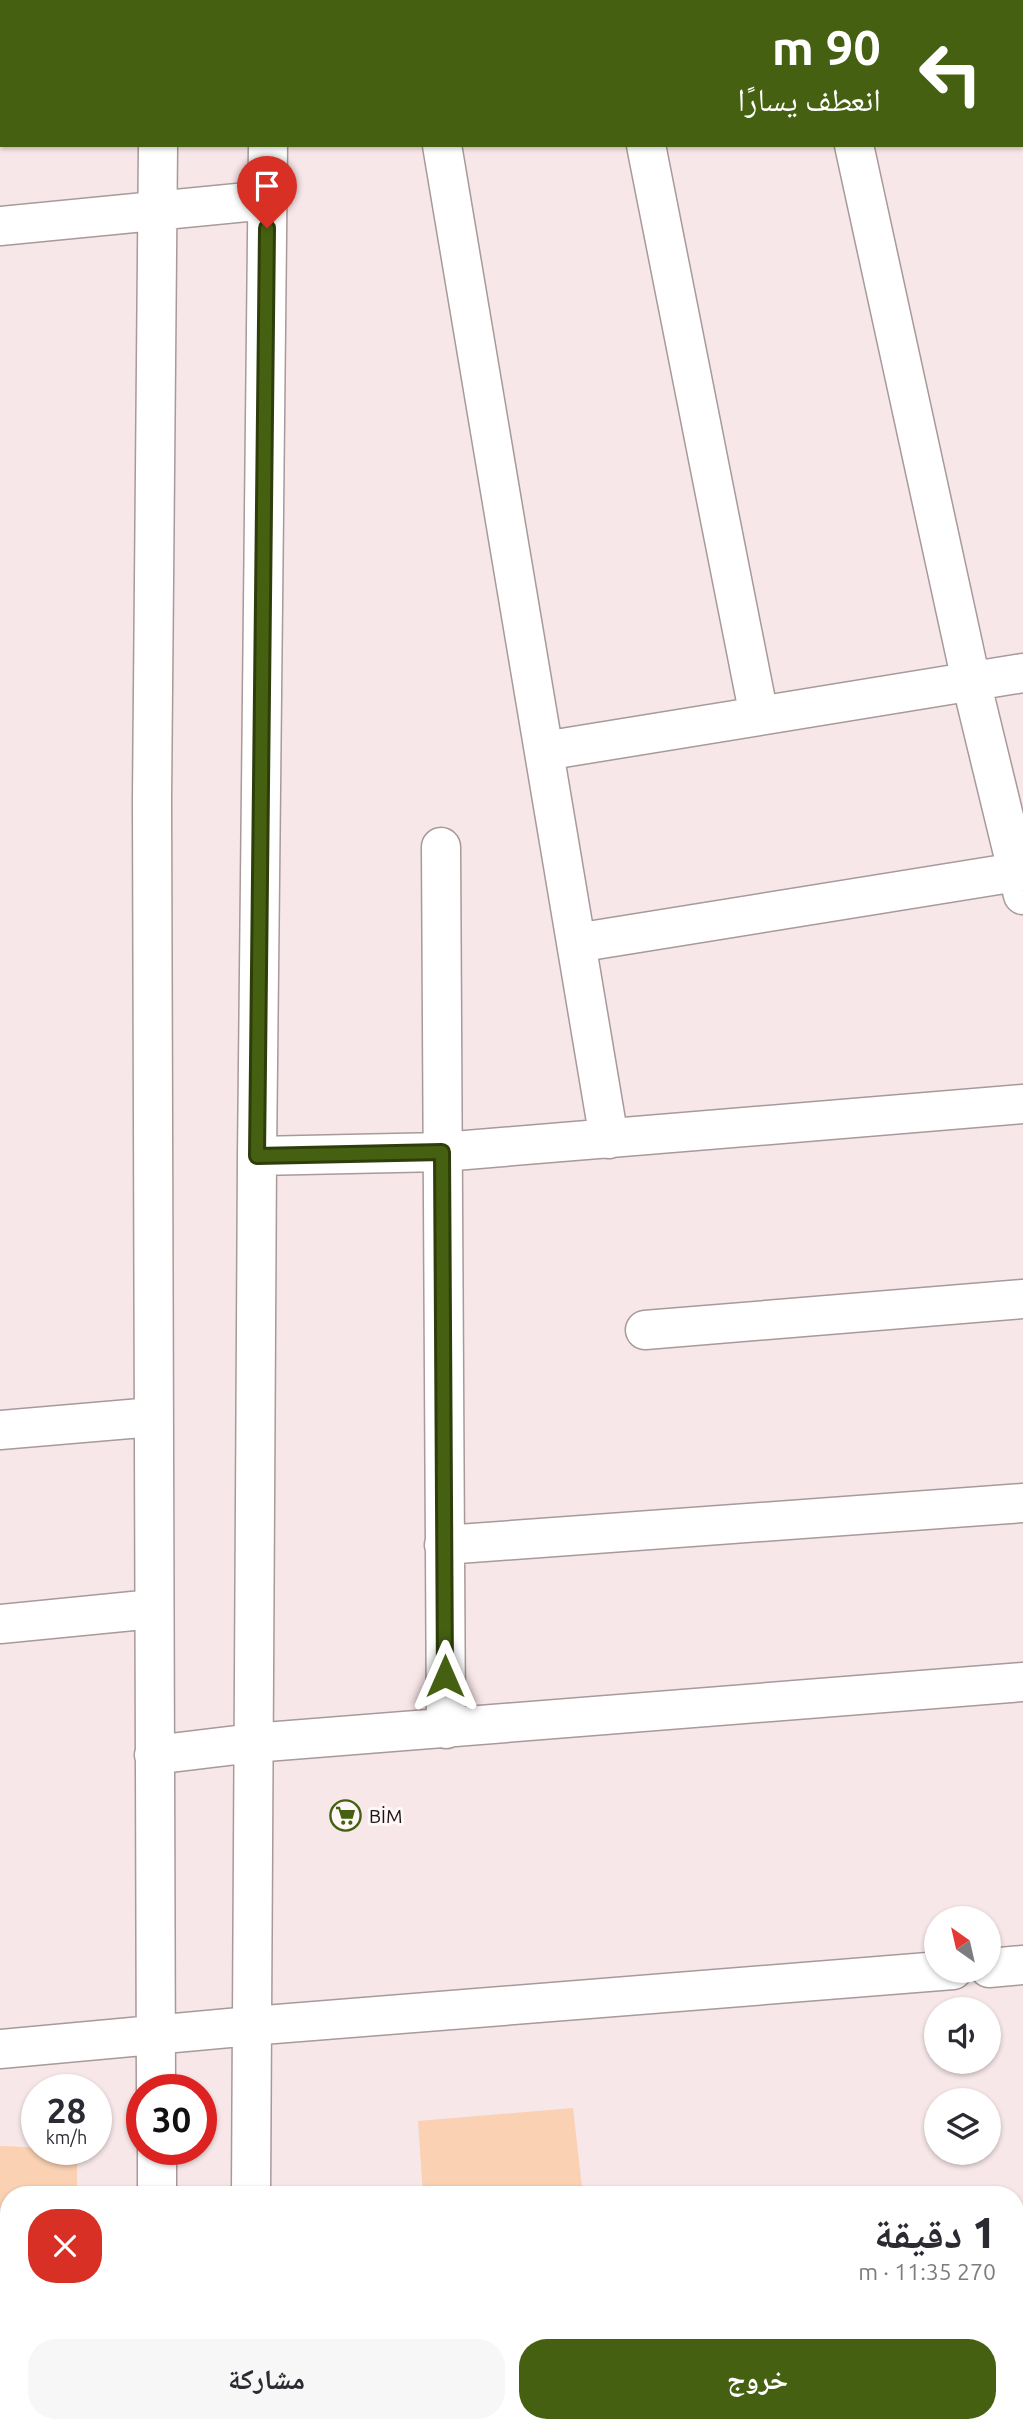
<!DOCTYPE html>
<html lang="ar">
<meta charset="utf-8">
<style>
:root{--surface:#fff;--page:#f7f7f7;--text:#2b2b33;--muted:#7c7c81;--accent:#456010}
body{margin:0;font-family:Ubuntu,"Noto Naskh Arabic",sans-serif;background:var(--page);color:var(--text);direction:rtl;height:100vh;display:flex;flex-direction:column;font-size:26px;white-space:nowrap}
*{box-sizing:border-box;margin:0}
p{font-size:23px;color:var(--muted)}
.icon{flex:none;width:38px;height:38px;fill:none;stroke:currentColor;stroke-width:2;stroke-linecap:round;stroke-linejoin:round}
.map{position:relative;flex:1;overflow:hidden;direction:ltr}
.panel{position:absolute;left:0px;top:2186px;width:1024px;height:247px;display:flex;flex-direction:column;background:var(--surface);border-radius:28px 28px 0 0;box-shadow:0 2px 5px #0004;direction:rtl}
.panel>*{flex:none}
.hud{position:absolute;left:0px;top:0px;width:1024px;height:147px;box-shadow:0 2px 5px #0004;direction:rtl;background:#456010;color:#fff;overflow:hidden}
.needle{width:46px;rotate:326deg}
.buttons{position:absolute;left:924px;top:1906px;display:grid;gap:14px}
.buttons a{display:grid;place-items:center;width:77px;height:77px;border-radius:50%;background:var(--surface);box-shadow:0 2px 5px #0004;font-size:35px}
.speed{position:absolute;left:21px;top:2074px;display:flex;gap:14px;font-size:35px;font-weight:700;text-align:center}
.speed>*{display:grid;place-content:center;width:91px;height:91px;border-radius:50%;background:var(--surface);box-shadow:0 2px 5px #0004;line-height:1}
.speed small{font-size:18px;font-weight:400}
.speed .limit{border:10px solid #d22;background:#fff;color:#111}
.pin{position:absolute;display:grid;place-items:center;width:60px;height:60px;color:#fff;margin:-72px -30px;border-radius:50% 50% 50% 0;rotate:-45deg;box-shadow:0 0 7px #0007}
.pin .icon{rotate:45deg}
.me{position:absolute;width:77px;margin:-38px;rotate:0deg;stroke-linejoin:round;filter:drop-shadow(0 0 5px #0008)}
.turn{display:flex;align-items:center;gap:24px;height:147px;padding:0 28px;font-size:32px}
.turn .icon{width:91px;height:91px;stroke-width:2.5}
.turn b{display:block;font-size:49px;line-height:60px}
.round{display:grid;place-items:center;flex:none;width:74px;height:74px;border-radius:28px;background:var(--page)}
.overview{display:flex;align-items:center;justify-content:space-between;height:119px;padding:0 28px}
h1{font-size:42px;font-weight:800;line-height:52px}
.primary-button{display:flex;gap:14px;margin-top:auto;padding:14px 28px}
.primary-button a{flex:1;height:80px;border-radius:28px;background:var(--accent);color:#fff;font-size:28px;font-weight:800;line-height:80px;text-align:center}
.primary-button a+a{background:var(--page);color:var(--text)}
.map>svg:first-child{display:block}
.green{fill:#fad1b2}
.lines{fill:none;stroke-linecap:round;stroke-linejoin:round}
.minor-casing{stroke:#a8999a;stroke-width:41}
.minor{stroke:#fff;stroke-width:38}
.route-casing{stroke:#2d3e0a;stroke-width:18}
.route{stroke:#456010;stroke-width:12}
.labels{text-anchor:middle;stroke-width:6;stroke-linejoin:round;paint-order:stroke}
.poi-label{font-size:19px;fill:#191314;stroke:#fef7f8;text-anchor:start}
</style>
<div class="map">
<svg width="1023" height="2431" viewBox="0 0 1023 2431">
<rect width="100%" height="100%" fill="#f8e7e8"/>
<path class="green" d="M573,2108L582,2187L507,2194H423L418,2121Z
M0,2146L77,2149V2194H9V2297H0Z"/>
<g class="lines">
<defs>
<path id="minor" d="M628,0V2
M832,0V2
M162,2V0
M269,2V0
M430,2V0
M1022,48H1023
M442,145L609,1139
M646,145L759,716
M854,145L971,681L1023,895
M0,226L268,200
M544,751L1023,673
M441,847L446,1729
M576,943L1023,871
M257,1156L442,1152L1023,1104
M645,1330L1023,1299
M0,1430L153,1417
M444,1545L1023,1503
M0,1624L153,1609
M154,1755L253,1743L1023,1682
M989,1968L1023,1965
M0,2049L251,2026L953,1970
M156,2090L152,799L158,145
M157,2149V2194
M251,2194L257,1156L268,145
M1015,2291L1023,2290
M0,2399L9,2397
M161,2424V2431
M254,2424V2431
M943,2424V2431"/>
</defs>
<use href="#minor" class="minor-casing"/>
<use href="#minor" class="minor"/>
</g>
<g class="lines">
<defs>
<path id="route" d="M267,228L257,1156L442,1152L445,1676"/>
</defs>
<use href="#route" class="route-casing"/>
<use href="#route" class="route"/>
</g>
<defs>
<symbol id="supermarket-ring" viewBox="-11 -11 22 22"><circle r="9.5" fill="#fef7f8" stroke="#456010" stroke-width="1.5"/><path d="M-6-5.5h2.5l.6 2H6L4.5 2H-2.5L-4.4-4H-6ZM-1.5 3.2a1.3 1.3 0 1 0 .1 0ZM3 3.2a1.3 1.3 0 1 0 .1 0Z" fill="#456010"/></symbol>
</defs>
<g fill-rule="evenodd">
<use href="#supermarket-ring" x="328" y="1798" width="35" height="35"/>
</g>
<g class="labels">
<g class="poi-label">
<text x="369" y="1823">BİM</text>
</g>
</g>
</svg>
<div class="buttons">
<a><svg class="needle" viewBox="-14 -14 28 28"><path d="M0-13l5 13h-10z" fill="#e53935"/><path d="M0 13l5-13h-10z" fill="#7c7c81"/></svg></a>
<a><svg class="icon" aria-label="sound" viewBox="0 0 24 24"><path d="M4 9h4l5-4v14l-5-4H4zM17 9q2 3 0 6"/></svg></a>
<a><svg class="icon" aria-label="layers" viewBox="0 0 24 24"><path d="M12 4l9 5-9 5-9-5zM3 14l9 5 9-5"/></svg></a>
</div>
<div class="speed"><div>28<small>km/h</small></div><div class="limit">30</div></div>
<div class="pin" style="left:267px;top:228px;background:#d93025"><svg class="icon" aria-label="arrive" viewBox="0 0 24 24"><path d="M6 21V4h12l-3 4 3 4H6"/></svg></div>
<svg class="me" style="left:445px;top:1676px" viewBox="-20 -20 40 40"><path d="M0-17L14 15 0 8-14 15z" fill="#456010" stroke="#fff" stroke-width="4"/></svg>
<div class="hud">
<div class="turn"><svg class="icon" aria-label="left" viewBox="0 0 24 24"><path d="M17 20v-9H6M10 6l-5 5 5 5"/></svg><div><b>90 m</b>انعطف يسارًا</div></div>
</div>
<section class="panel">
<div class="overview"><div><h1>1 دقيقة</h1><p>270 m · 11:35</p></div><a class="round" style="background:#d93025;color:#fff"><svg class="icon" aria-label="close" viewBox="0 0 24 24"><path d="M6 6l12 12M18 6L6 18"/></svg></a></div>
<div class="primary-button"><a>خروج</a><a>مشاركة</a></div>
</section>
</div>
